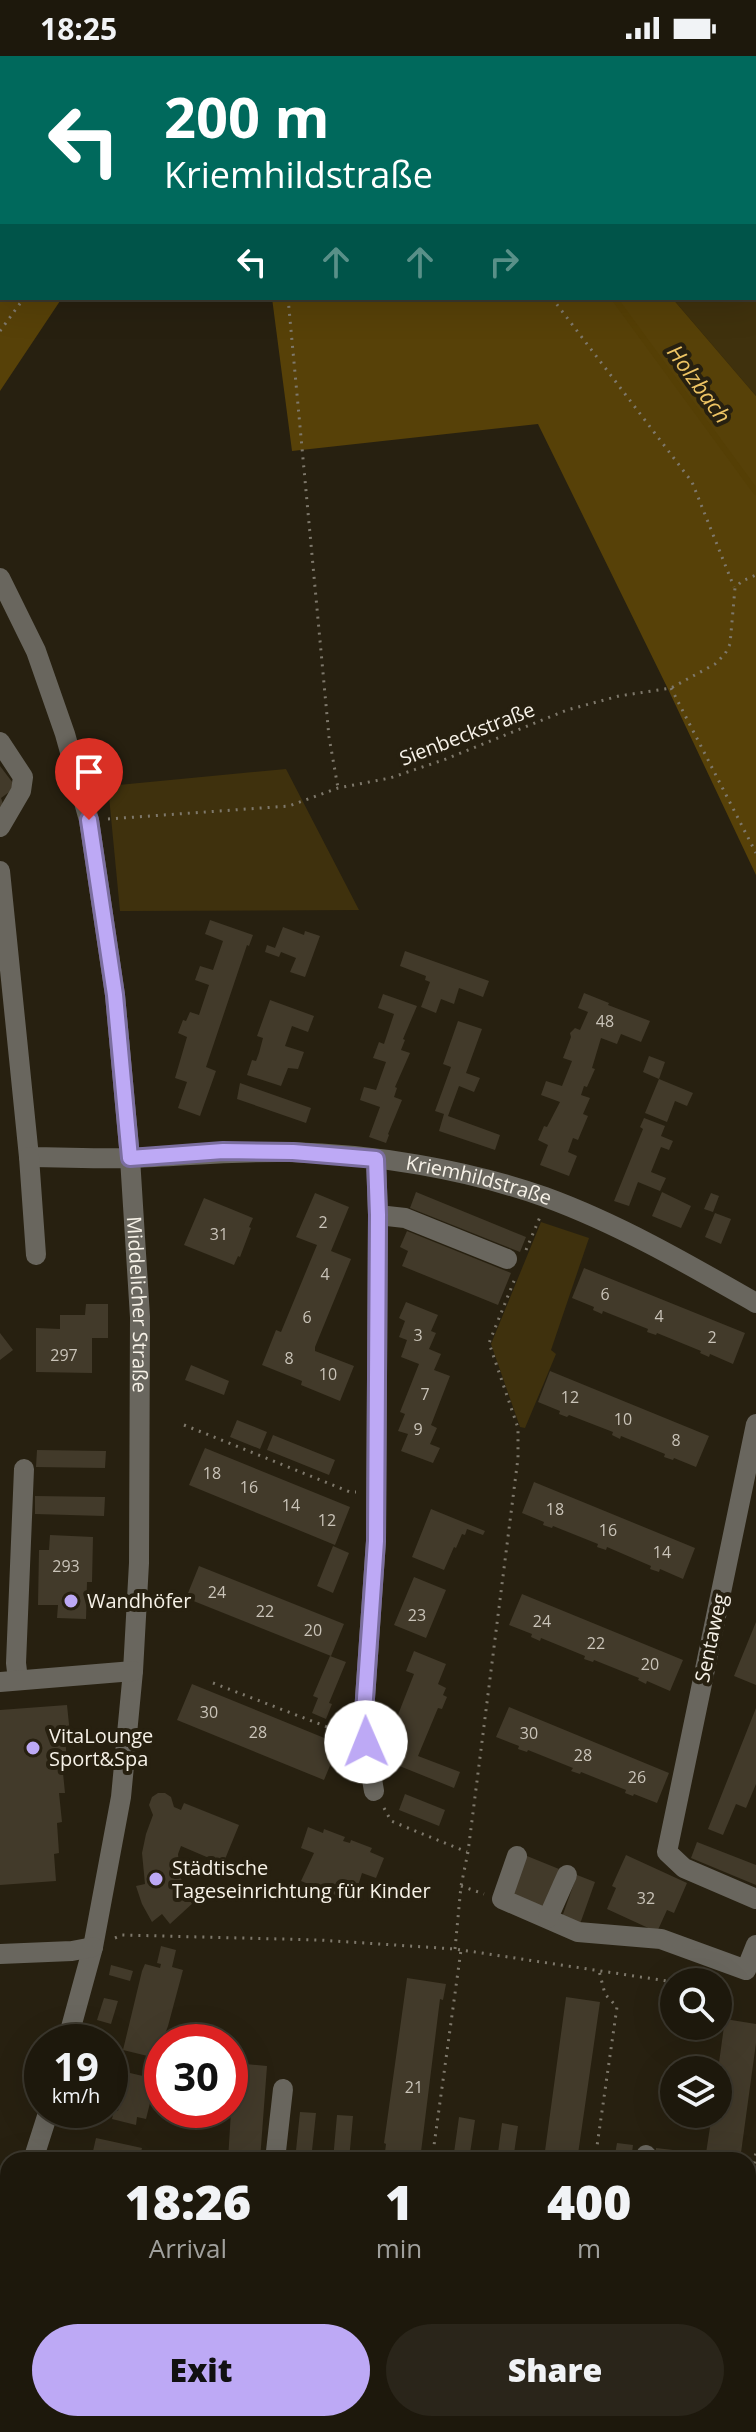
<!DOCTYPE html>
<meta charset="utf-8">
<style>
:root{--surface:#1d180c;--page:#2a251a;--text:#f1f3f6;--muted:#a0a09d;--line:#3b372d;--accent:#bda9f5}
body{margin:0;font-family:"Open Sans",sans-serif;background:var(--page);color:var(--text);height:100vh;display:flex;flex-direction:column;font-size:30px;white-space:nowrap}
*{box-sizing:border-box;margin:0}
p{font-size:26px;color:var(--muted)}
.icon{flex:none;width:44px;height:44px;fill:none;stroke:currentColor;stroke-width:2;stroke-linecap:round;stroke-linejoin:round}
.map{position:relative;flex:1;overflow:hidden}
.panel{position:absolute;left:0px;top:2096px;width:756px;height:280px;display:flex;flex-direction:column;background:var(--surface);border-radius:24px 24px 0 0;box-shadow:0 8px 32px #0002,0 0 0 2px var(--line)}
.panel>*{flex:none}
.hud{position:absolute;left:0px;top:0px;width:756px;height:244px;box-shadow:0 8px 32px #0002,0 0 0 2px var(--line);background:#00695c;color:#fff;overflow:hidden}
.tools{position:absolute;left:660px;top:1912px;display:grid;gap:16px}
.tools a{display:grid;place-items:center;width:72px;height:72px;border-radius:50%;background:var(--surface);box-shadow:0 8px 32px #0002,0 0 0 2px var(--line);font-size:40px}
.speed{position:absolute;left:24px;top:1968px;display:flex;gap:16px;font-size:40px;font-weight:700;text-align:center}
.speed>*{display:grid;place-content:center;width:104px;height:104px;border-radius:50%;background:var(--surface);box-shadow:0 8px 32px #0002,0 0 0 2px var(--line);line-height:1}
.speed small{font-size:20px;font-weight:400}
.speed .limit{border:12px solid #d22;background:#fff;color:#111}
.pin{position:absolute;display:grid;place-items:center;width:68px;height:68px;color:#fff;margin:-82px -34px;border-radius:50% 50% 50% 0;rotate:-45deg;box-shadow:0 0 8px #0007}
.pin .icon{rotate:45deg}
.me{position:absolute;width:88px;margin:-44px;rotate:359deg;stroke-linejoin:round;filter:drop-shadow(0 0 6px #0008)}
.turn{display:flex;align-items:center;gap:28px;height:168px;padding:0 32px;font-size:36px}
.turn .icon{width:104px;height:104px;stroke-width:2.5}
.turn b{display:block;font-size:56px;line-height:68px}
.lanes{display:flex;align-items:center;height:76px;padding:0 32px;background:#0003;justify-content:center;gap:40px;direction:ltr}
.lanes .off{opacity:.35}
.eta{display:flex;justify-content:space-evenly;align-items:center;height:136px;text-align:center}
.eta b{font-size:48px;font-weight:800;line-height:56px}
.action{display:flex;gap:16px;margin-top:auto;padding:16px 32px}
.action a{flex:1;height:92px;border-radius:48px;background:var(--accent);color:#111;font-size:32px;font-weight:800;line-height:92px;text-align:center}
.action a+a{background:var(--page);color:var(--text)}
.status{display:flex;justify-content:space-between;align-items:center;height:56px;padding:0 40px;background:var(--surface);direction:ltr}
.status svg{height:22px;fill:currentColor}
.map>svg:first-child{display:block}
.green{fill:#3f310d}
.forest{fill:#574108}
.lines{fill:none;stroke-linecap:round;stroke-linejoin:round}
.stream{stroke:#553f05;stroke-width:6}
.building{fill:#423a2a}
.path{stroke:#7e786b;stroke-width:3;stroke-dasharray:2 6;stroke-linecap:butt}
.minor{stroke:#69665e;stroke-width:20}
.major{stroke:#b3ab9b;stroke-width:20}
.route-casing{stroke:#7b6e9f;stroke-width:20}
.route{stroke:#bda9f5;stroke-width:14}
.poi-dot{fill:#bda9f5;stroke:#272010;stroke-width:3}
.labels{text-anchor:middle;stroke-width:8;stroke-linejoin:round;paint-order:stroke}
.number-label{font-size:16px;fill:#c9c3b8}
.street-label{font-size:20px;fill:#f6f1e7;stroke:#272010}
.poi-label{font-size:20px;fill:#f6f1e7;stroke:#272010;text-anchor:start}
.water-label{font-size:22px;font-style:italic;fill:#eec464;stroke:#272010}
</style>
<div class="status"><b>18:25</b><svg viewBox="0 0 49 12"><path d="M0 12V9h3v3zM5 12V6h3v6zM10 12V3h3v9zM15 12V0h3v12zM26 1h20v11H26zM47 4h2v5h-2z"/></svg></div>
<div class="map">
<svg width="756" height="2376" viewBox="0 0 756 2376">
<rect width="100%" height="100%" fill="#272010"/>
<path class="green" d="M465,0H756V340L672,242H754V2H467Z
M286,713L359,854L120,855L108,730Z
M541,1166L589,1182L551,1294L556,1298L525,1372L520,1371L491,1288Z"/>
<path class="forest" d="M136,0H465L467,2H135Z
M2,232V242H62L0,335V235Z
M272,242H672L756,340V819L668,633L538,368L292,395Z"/>
<g class="lines">
<path class="stream" d="M437,0L439,2
M614,242L756,436"/>
</g>
<path class="building" d="M0,710L16,731L1,742L4,751L0,755Z
M210,864L253,879L249,890L247,889L206,1011L216,1015L200,1060L178,1052L187,1026L175,1022L187,981L178,977L183,964L186,965L190,956L199,959L209,929L195,924L200,910L213,914L223,885L205,878Z
M283,871L304,879L305,875L320,880L305,921L290,916L296,902L281,896L279,901L265,896L267,889L275,892Z
M405,895L489,925L483,941L459,932L454,948L441,943L436,957L421,951L430,926L425,924L426,920L400,910Z
M584,937L609,947L608,949L650,965L641,986L621,978L617,988L601,982L592,1012L595,1013L587,1031L584,1030L581,1039L590,1042L583,1058L588,1060L578,1084L573,1082L568,1096L577,1100L569,1120L540,1109L548,1089L538,1084L544,1070L547,1071L560,1046L541,1039L546,1025L562,1030L572,1005L563,1002L571,981L570,977L575,972L580,974L588,956L578,952Z
M383,938L417,950L403,983L405,984L401,994L410,997L395,1031L397,1032L394,1041L402,1044L388,1078L389,1079L386,1087L369,1081L380,1051L360,1044L364,1031L376,1034L386,1006L373,1002L379,986L384,988L394,958L378,952Z
M270,944L314,960L308,976L292,970L285,990L304,996L298,1013L288,1012L281,1030L247,1019L252,1004L256,1005L259,997L263,982L257,980Z
M458,965L482,973L466,1017L480,1022L474,1036L459,1030L448,1060L500,1079L495,1094L439,1075L444,1058L435,1055L451,1011L443,1008Z
M649,1000L665,1006L659,1023L643,1016Z
M659,1023L693,1037L687,1050L675,1045L667,1066L645,1057Z
M240,1027L311,1052L306,1067L237,1043Z
M644,1062L665,1070L661,1080L673,1085L669,1094L661,1091L651,1116L666,1122L660,1135L638,1126L629,1150L614,1145L643,1073L640,1071Z
M416,1136L526,1181L520,1196L410,1152Z
M662,1136L691,1150L681,1172L652,1160Z
M315,1137L349,1151L331,1195L351,1203L315,1291V1295L354,1310L340,1345L301,1329L302,1325L262,1309L276,1274L281,1276L317,1189L296,1181Z
M711,1137L719,1140L713,1156L704,1153Z
M204,1142L253,1162L249,1171L251,1172L240,1201L238,1200L234,1209L184,1189Z
M715,1157L731,1163L721,1188L705,1181Z
M407,1175L511,1217L498,1249L402,1210L408,1195L400,1191Z
M584,1212L745,1277L733,1308L710,1298L709,1301L700,1297L701,1295L657,1277L656,1279L647,1276L648,1273L603,1255L602,1258L593,1254L594,1251L572,1242Z
M406,1246L438,1259L431,1275L436,1277L429,1293L441,1298L434,1314L450,1320L431,1369L437,1372L430,1388L440,1392L433,1407L401,1395L408,1378L398,1375L405,1358L400,1356L419,1308L401,1301L407,1284L399,1281L405,1265L399,1262Z
M86,1248H108V1282H92V1317L36,1316V1272L60,1273V1259H85Z
M0,1277L13,1294L0,1304Z
M191,1309L229,1325L224,1339L185,1324Z
M550,1315L709,1380L696,1411L674,1402L673,1404L664,1401L665,1398L621,1380L620,1383L612,1379L613,1376L569,1359L567,1361L559,1358L560,1355L538,1346Z
M237,1364L267,1376L260,1393L230,1381Z
M273,1379L335,1404L329,1419L267,1394Z
M205,1392L350,1451L335,1489L189,1429Z
M37,1394L106,1395L105,1412L36,1411Z
M534,1426L695,1492L683,1523L660,1513L659,1516L650,1513L651,1510L607,1491L606,1494L597,1491L598,1488L553,1470L552,1472L543,1469L544,1466L522,1457Z
M35,1440L105,1441L104,1460L35,1458Z
M431,1453L485,1475L483,1479L467,1473L465,1479L462,1478L456,1492L454,1491L444,1514L412,1501Z
M50,1479L93,1481L92,1526H87L86,1563L57,1562L58,1549H38L39,1494H49Z
M333,1490L349,1497L333,1537L317,1530Z
M199,1510L344,1568L331,1600L186,1542Z
M414,1521L446,1534L426,1582L394,1569Z
M522,1538L683,1604L670,1635L647,1625L646,1628L638,1624L639,1622L594,1604L593,1606L584,1603L585,1600L541,1582L540,1585L531,1581L532,1578L509,1569Z
M756,1566V1629L734,1620Z
M414,1595L446,1608L438,1628L446,1632L443,1639L447,1641L442,1653L438,1652L418,1700L460,1716L454,1732L397,1709L407,1686L390,1679L414,1618L406,1615Z
M330,1600L346,1606L329,1647L332,1648L326,1663L312,1657L318,1642L313,1640Z
M192,1628L339,1688L324,1724L177,1664Z
M67,1649L70,1678L65,1679L67,1707H62L65,1737H59L62,1766L57,1767L59,1797L54,1798L56,1825L0,1829V1654Z
M509,1651L669,1717L657,1747L634,1738L633,1740L625,1737L626,1734L581,1716L580,1718L571,1715L573,1712L528,1694L527,1696L518,1693L519,1690L496,1681Z
M756,1652V1728L746,1752L736,1748L723,1779L708,1773Z
M158,1737H165L171,1741L174,1751L181,1754L184,1747L239,1769L223,1808L181,1790L178,1798L180,1820L186,1835L194,1846L170,1868L162,1858L152,1866L142,1848L136,1830L145,1828L142,1797L146,1778L153,1759L149,1749L152,1741Z
M405,1738L445,1754L439,1770L399,1754Z
M308,1771L323,1777L324,1773L345,1781L343,1785L350,1787L351,1784L372,1792L370,1796L384,1802L376,1822L362,1817L353,1846L301,1825L314,1797L301,1792Z
M697,1786L756,1809V1829L691,1802Z
M626,1799L687,1827L674,1857L667,1854L657,1876L607,1853L616,1832L612,1830Z
M527,1800L559,1813L542,1854L510,1842Z
M577,1819L595,1826L580,1868L562,1861Z
M161,1890L176,1894L172,1911L183,1914L168,1970L162,1986L160,2003L123,1994L142,1915L145,1908L160,1912L161,1908L157,1907Z
M111,1909L133,1915L130,1925L109,1919Z
M407,1922L446,1928L443,1944L440,1943L420,2104H384L386,2088L384,2087Z
M566,1941L600,1946L578,2098L581,2099V2104H545L547,2095H545Z
M104,1942L118,1945L111,1968L97,1964Z
M725,1963L756,1968V1987L740,2104H705L712,2058H718V2014Z
M234,2007L267,2010L260,2104H228Z
M117,2014L156,2023L146,2063L137,2061L136,2069L112,2063L114,2055H118L124,2032L113,2030Z
M300,2056L316,2057L311,2104H295Z
M337,2059L353,2060L349,2104H333Z
M459,2061L475,2064L469,2104H453Z
M502,2067L518,2070L513,2104H497Z
M96,2082L142,2092L139,2104H91Z
M617,2087L633,2089L631,2104H614Z
M656,2092L673,2094L672,2104H655Z
M748,2252L756,2253V2282L748,2281Z
M107,2368L157,2370V2376H106Z
M243,2368H277L276,2376H243Z
M463,2368H501L483,2376H454L452,2373Z"/>
<g class="lines">
<path class="path" d="M257,0L258,2
M367,0L369,2
M171,2L172,0
M0,60H2
M288,242L329,681L338,732
M552,242L692,426L734,531
M0,275L24,242
M671,632L756,797
M108,763L289,750L338,732L390,722L446,703L567,654L619,640L671,632L715,608L725,598L730,588L735,532L742,525L756,519
M526,1194L540,1161
M184,1369L350,1436H356
M213,1627L343,1677
M384,1752L391,1765L467,1796
M461,1830L484,1838
M115,1882L122,1879L319,1884L455,1893L674,1926
M455,1893L461,1830L468,1796L518,1402V1372L489,1287L516,1220
M432,2104L461,1894
M595,2104L617,1951L605,1938L599,1915
M748,2147L756,2096
M177,2376V2368
M447,2376L451,2371L450,2368"/>
<g class="minor">
<path id="s1" d="M0,522L36,595L65,678L89,764L115,939L130,1102L140,1261L139,1507L133,1615L121,1741L93,1891L67,1986"/>
<path d="M0,686L23,721L21,735L0,771"/>
<path id="s2" d="M0,815L29,1101C63,1101 98,1103 132,1102C185,1100 236,1095 289,1096C374,1098 465,1113 545,1141C619,1168 688,1208 756,1247"/>
<path d="M29,1101L36,1199"/>
<path d="M378,1159L405,1162L507,1203"/>
<path d="M756,1368L667,1796L684,1812L756,1843"/>
<path d="M18,1624L16,1607L24,1413"/>
<path d="M0,1626L133,1615"/>
<path d="M374,1735L363,1671L376,1485L378,1159L376,1103"/>
<path d="M517,1800L502,1843L578,1876L661,1883L746,1914L756,1889"/>
<path d="M548,1862L567,1819"/>
<path d="M0,1898L72,1895L93,1891"/>
<path d="M33,2104L49,2054"/>
<path d="M275,2104L283,2033"/>
<path d="M645,2104L646,2099"/>
<path d="M0,2179L8,2164"/>
<path d="M748,2222L756,2223"/>
<path d="M596,2368L600,2376"/>
<path d="M328,2376L331,2368"/>
</g>
<path class="major" d="M126,2L127,0
M0,187L2,185"/>
</g>
<g class="lines">
<defs>
<path id="route" d="M89,764L115,939L130,1102L223,1095L293,1096L376,1103L378,1159L376,1485L363,1671L366,1686"/>
</defs>
<use href="#route" class="route-casing"/>
<use href="#route" class="route"/>
</g>
<g class="poi-dot">
<circle cx="71" cy="1545" r="8"/>
<circle cx="33" cy="1692" r="8"/>
<circle cx="156" cy="1823" r="8"/>
</g>
<g class="labels">
<g class="number-label">
<text x="605" y="971">48</text>
<text x="323" y="1172">2</text>
<text x="219" y="1184">31</text>
<text x="325" y="1224">4</text>
<text x="605" y="1244">6</text>
<text x="659" y="1266">4</text>
<text x="307" y="1267">6</text>
<text x="418" y="1285">3</text>
<text x="712" y="1287">2</text>
<text x="64" y="1305">297</text>
<text x="289" y="1308">8</text>
<text x="328" y="1324">10</text>
<text x="425" y="1344">7</text>
<text x="570" y="1347">12</text>
<text x="623" y="1369">10</text>
<text x="418" y="1379">9</text>
<text x="676" y="1390">8</text>
<text x="212" y="1423">18</text>
<text x="249" y="1437">16</text>
<text x="291" y="1455">14</text>
<text x="555" y="1459">18</text>
<text x="327" y="1470">12</text>
<text x="608" y="1480">16</text>
<text x="662" y="1502">14</text>
<text x="66" y="1516">293</text>
<text x="217" y="1542">24</text>
<text x="265" y="1561">22</text>
<text x="417" y="1565">23</text>
<text x="542" y="1571">24</text>
<text x="313" y="1580">20</text>
<text x="596" y="1593">22</text>
<text x="650" y="1614">20</text>
<text x="209" y="1662">30</text>
<text x="258" y="1682">28</text>
<text x="529" y="1683">30</text>
<text x="583" y="1705">28</text>
<text x="637" y="1727">26</text>
<text x="646" y="1848">32</text>
<text x="414" y="2037">21</text>
</g>
<g class="street-label">
<text transform="translate(467 678) rotate(-21)" y="7">Sienbeckstraße</text>
<text dy="7" stroke="none"><textPath href="#s2" startOffset="740">Kriemhildstraße</textPath></text>
<text dy="7" stroke="none"><textPath href="#s1" startOffset="746">Middelicher Straße</textPath></text>
<text transform="translate(711 1582) rotate(-78)" y="7">Sentaweg</text>
</g>
<g class="poi-label">
<text x="87" y="1552">Wandhöfer</text>
<text x="49" y="1687">VitaLounge<tspan x="49" dy="23">Sport&amp;Spa</tspan></text>
<text x="172" y="1819">Städtische<tspan x="172" dy="23">Tageseinrichtung für Kinder</tspan></text>
</g>
<g class="water-label">
<text transform="translate(699 328) rotate(54)" y="8">Holzbach</text>
</g>
</g>
</svg>
<div class="tools">
<a><svg class="icon" aria-label="search" viewBox="0 0 24 24"><circle cx="10" cy="10" r="6"/><path d="M15 15l6 6"/></svg></a>
<a><svg class="icon" aria-label="layers" viewBox="0 0 24 24"><path d="M12 4l9 5-9 5-9-5zM3 14l9 5 9-5"/></svg></a>
</div>
<div class="speed"><div>19<small>km/h</small></div><div class="limit">30</div></div>
<div class="pin" style="left:89px;top:764px;background:#d93025"><svg class="icon" aria-label="arrive" viewBox="0 0 24 24"><path d="M6 21V4h12l-3 4 3 4H6"/></svg></div>
<svg class="me" style="left:366px;top:1686px" viewBox="-20 -20 40 40"><circle r="19" fill="#fff"/><path d="M0-13L10 11 0 6-10 11z" fill="#bda9f5"/></svg>
<div class="hud">
<div class="turn"><svg class="icon" aria-label="left" viewBox="0 0 24 24"><path d="M17 20v-9H6M10 6l-5 5 5 5"/></svg><div><b>200 m</b>Kriemhildstraße</div></div>
<div class="lanes"><svg class="icon" aria-label="left" viewBox="0 0 24 24"><path d="M17 20v-9H6M10 6l-5 5 5 5"/></svg><svg class="icon off" aria-label="ahead" viewBox="0 0 24 24"><path d="M12 20V5M6 11l6-6 6 6"/></svg><svg class="icon off" aria-label="ahead" viewBox="0 0 24 24"><path d="M12 20V5M6 11l6-6 6 6"/></svg><svg class="icon off" aria-label="right" viewBox="0 0 24 24"><path d="M7 20v-9h11M14 6l5 5-5 5"/></svg></div>
</div>
<section class="panel">
<div class="eta">
<div><b>18:26</b><p>Arrival</p></div>
<div><b>1</b><p>min</p></div>
<div><b>400</b><p>m</p></div>
</div>
<div class="action"><a>Exit</a><a>Share</a></div>
</section>
</div>
